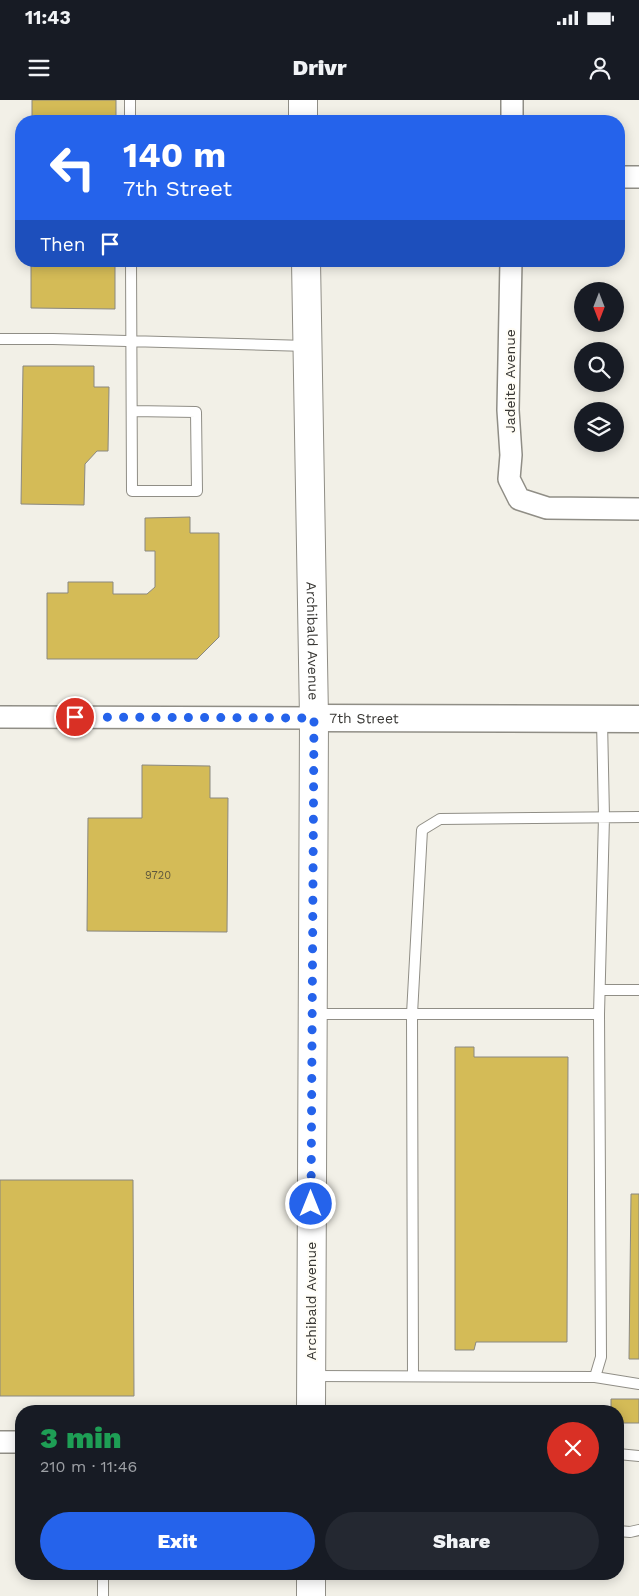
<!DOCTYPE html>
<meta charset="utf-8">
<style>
:root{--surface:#171b24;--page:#242831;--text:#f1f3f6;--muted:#9ea1a6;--accent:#2563eb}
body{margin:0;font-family:"Work Sans",sans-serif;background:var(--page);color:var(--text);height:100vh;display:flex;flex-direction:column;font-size:19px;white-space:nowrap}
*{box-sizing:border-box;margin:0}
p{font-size:16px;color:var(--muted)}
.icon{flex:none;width:28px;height:28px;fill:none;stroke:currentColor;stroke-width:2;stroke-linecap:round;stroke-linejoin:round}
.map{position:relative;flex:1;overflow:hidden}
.sheet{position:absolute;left:15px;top:1305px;width:609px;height:175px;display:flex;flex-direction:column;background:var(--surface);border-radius:20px;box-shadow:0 2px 12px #0003}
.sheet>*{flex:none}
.top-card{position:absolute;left:15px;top:15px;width:610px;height:152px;border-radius:20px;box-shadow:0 2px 12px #0003;background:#2563eb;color:#fff;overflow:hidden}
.needle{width:32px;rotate:180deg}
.tools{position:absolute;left:574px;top:182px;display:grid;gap:10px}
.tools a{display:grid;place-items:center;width:50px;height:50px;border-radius:50%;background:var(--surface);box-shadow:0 2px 12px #0003;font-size:25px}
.pin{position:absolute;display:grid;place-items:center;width:42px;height:42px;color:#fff;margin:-21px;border:2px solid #fff;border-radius:50%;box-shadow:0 1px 5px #0007}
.me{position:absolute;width:55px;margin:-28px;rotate:0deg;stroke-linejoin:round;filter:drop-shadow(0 0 4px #0008)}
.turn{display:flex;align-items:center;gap:18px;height:105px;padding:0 25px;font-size:22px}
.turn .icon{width:65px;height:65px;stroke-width:2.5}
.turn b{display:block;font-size:35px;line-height:42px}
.then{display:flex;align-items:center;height:48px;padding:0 25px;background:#0003;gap:10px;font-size:19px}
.round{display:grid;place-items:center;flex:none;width:52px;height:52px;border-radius:26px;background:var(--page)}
.summary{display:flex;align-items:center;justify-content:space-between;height:85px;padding:0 25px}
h1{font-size:30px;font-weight:800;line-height:38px;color:#1e9e55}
.button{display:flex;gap:10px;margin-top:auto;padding:10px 25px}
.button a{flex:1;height:58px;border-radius:30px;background:var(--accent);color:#fff;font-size:20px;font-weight:800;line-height:58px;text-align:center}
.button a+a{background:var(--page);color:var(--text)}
.status{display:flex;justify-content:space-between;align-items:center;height:35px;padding:0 25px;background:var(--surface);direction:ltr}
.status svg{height:14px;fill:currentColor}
header{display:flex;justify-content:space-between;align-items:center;height:65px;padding:0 25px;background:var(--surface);font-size:22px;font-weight:800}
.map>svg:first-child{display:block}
.building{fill:#d4bb57;stroke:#8a8880}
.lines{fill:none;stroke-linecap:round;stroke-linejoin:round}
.service-casing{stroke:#908e86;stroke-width:12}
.minor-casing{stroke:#908e86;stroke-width:24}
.tertiary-casing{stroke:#908e86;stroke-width:29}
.secondary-casing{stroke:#908e86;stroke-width:30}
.service{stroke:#fff;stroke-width:10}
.minor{stroke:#fff;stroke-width:21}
.tertiary{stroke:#fff;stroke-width:26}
.secondary{stroke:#fff;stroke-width:28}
.route{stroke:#2563eb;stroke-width:9;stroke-dasharray:0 16.2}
.labels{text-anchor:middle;stroke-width:4;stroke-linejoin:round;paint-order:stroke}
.number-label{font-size:11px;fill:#5f583d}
.street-label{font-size:14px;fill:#383734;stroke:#fffdf6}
</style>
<div class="status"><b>11:43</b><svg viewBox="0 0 49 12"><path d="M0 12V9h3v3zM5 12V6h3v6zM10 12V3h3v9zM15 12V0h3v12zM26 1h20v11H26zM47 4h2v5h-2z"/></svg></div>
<header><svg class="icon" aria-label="menu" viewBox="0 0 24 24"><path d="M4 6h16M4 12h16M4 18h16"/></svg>Drivr<svg class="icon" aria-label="person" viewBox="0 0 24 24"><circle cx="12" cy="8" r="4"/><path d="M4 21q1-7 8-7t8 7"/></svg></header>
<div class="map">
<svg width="639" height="1496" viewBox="0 0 639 1496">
<rect width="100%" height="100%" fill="#f2f0e7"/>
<path class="building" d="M32,0H116V21H32Z
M31,161H115V209L31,208Z
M23,266H94V287H109L108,351H97L85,364L84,405L21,404Z
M190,417V433H219V537L197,559H47V493H68V482H113V494H147L155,487V451H145V418Z
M142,665L210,666V698H228L227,832L87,831L88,718H142Z
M455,947H474V957H568L567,1242H476L474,1250H455Z
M0,1080H133L134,1296H0Z
M631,1094H639V1259H629Z
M611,1299H639V1323H618V1311H611Z"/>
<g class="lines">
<defs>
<path id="service" d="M130,0V21
M131,161L132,391H197L196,312L132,311
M0,239H53L307,246
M600,890H639
M313,914H599
M312,1276L595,1277L601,1257L599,914L604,717L602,620
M413,1276L412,914L422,730L440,719L639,717
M595,1277L639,1284
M618,1354L639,1356
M618,1431L630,1432L639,1430
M103,1496V1474"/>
<path id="minor" d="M512,0V21
M619,77H639
M511,161L508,310L511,355L509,379L519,399L547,408L639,409
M0,617L314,618
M0,1342H21"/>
<g id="tertiary">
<path id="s1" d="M314,618L639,619"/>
</g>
<g id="secondary">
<path d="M303,0V21"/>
<path id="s2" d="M306,161L314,618L311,1311"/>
<path d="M311,1474V1496"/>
</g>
</defs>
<use href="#service" class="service-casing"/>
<use href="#minor" class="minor-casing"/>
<use href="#tertiary" class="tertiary-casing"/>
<use href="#secondary" class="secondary-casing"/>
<use href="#service" class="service"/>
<use href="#minor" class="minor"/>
<use href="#tertiary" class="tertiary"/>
<use href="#secondary" class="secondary"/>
</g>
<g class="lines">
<path class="route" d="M75,617L314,618L311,1104"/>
</g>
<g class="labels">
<g class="number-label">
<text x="158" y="779">9720</text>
</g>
<g class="street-label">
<text transform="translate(510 281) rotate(-90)" y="5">Jadeite Avenue</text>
<text dy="5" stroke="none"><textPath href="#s2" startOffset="380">Archibald Avenue</textPath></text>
<text dy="5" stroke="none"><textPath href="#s1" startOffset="50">7th Street</textPath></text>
<text transform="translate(311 1201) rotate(-90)" y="5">Archibald Avenue</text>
</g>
</g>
</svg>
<div class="tools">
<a><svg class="needle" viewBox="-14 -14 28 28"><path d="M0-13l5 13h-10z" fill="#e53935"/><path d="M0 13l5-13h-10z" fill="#9ea1a6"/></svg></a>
<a><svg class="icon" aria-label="search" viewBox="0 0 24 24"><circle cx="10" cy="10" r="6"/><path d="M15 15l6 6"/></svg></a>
<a><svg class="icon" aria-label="layers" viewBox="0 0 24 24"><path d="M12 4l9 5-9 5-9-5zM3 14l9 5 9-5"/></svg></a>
</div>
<div class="pin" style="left:75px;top:617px;background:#d93025"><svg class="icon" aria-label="arrive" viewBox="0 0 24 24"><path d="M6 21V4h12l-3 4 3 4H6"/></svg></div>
<svg class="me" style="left:311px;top:1104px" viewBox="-20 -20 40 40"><circle r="17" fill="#2563eb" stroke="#fff" stroke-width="3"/><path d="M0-11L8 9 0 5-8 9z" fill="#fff"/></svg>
<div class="top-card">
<div class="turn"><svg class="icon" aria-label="left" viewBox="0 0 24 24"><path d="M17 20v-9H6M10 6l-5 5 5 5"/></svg><div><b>140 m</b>7th Street</div></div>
<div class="then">Then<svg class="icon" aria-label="arrive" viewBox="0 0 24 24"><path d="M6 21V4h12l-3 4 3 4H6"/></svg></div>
</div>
<section class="sheet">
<div class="summary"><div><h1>3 min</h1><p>210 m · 11:46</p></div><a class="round" style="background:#d93025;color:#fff"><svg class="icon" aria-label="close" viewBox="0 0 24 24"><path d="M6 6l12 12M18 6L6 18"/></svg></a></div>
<div class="button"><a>Exit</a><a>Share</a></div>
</section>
</div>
